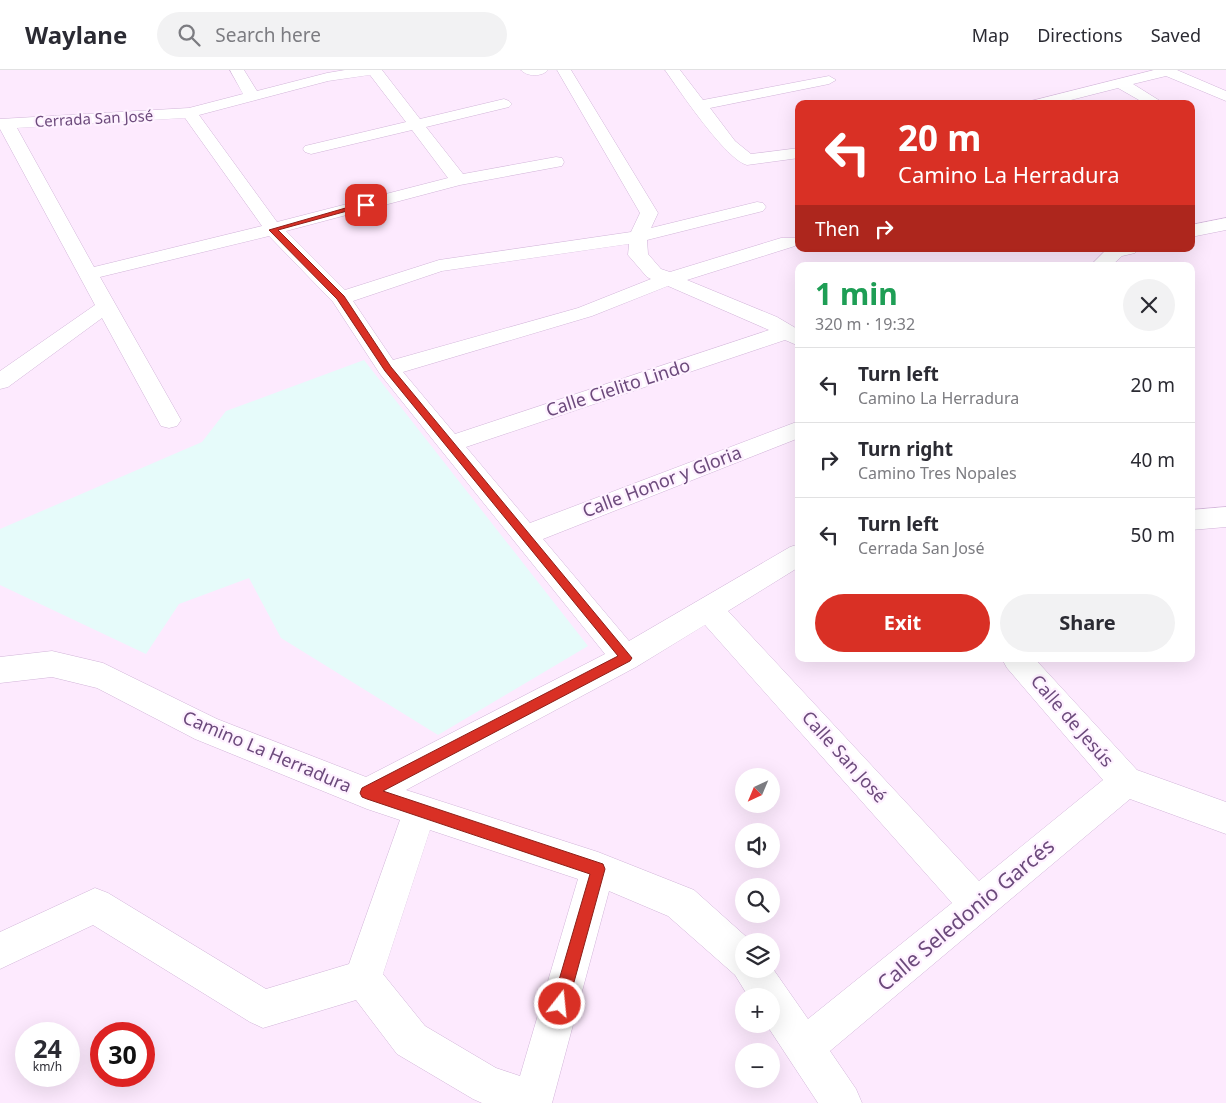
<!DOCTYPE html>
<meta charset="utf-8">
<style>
:root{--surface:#fff;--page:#f2f2f3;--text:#2b2b33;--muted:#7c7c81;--line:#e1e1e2;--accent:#d93025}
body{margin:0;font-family:"Noto Sans",sans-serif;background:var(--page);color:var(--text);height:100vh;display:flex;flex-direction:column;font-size:19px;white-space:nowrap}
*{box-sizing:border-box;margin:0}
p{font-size:16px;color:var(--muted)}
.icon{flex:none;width:28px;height:28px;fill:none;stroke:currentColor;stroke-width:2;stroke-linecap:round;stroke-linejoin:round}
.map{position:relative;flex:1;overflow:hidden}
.sheet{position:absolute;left:795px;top:192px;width:400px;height:400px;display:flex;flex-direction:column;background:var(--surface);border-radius:10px;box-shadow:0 5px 20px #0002}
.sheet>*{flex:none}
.guide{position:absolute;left:795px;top:30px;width:400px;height:152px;border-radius:10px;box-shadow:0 5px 20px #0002;background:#d93025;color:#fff;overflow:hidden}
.needle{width:32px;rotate:224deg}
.tools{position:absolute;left:735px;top:698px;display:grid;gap:10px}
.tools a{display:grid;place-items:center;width:45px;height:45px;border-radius:50%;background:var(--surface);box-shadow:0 5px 20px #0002;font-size:25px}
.speed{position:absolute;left:15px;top:952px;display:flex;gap:10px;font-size:25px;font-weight:700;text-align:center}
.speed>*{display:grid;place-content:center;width:65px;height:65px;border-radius:50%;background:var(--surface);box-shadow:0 5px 20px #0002;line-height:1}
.speed small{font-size:12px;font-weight:400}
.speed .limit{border:8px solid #d22;background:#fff;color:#111}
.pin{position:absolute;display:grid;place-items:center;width:42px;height:42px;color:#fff;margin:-21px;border-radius:10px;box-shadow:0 2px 8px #0006}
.me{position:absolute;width:55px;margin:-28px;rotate:16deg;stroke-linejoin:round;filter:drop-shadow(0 0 4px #0008)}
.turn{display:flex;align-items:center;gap:18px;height:105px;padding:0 20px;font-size:22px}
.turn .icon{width:65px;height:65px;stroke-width:2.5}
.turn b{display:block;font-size:35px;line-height:42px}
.then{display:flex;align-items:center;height:48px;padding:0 20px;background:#0003;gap:10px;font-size:19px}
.round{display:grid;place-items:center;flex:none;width:52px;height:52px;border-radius:26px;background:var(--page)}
.head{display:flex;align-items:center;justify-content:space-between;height:85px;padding:0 20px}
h1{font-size:30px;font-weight:700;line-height:38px;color:#1e9e55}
.button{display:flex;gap:10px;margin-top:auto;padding:10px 20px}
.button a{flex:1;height:58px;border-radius:30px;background:var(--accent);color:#fff;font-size:20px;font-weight:700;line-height:58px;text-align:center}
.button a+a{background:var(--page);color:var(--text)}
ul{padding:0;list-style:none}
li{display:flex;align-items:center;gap:15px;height:75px;padding:0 20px;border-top:1px solid var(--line)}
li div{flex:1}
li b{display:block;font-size:19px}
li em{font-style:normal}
header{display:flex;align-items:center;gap:30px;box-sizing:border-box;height:70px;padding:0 25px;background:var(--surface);border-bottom:1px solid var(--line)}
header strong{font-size:24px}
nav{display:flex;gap:28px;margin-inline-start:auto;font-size:18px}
.search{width:350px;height:45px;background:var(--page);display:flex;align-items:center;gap:12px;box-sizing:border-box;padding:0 18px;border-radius:28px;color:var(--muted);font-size:19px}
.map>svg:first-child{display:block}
.education{fill:#e6fbfa}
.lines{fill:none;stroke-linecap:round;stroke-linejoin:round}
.minor-casing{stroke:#d2b5d9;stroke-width:1}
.minor{fill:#fff;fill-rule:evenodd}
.route{fill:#d93025;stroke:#8d1f18}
.labels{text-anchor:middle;stroke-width:4.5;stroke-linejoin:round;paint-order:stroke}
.far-street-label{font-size:15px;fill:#6c4a7c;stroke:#fef1ff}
.street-label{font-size:18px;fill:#6c4a7c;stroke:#fef1ff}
.near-street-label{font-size:21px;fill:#6c4a7c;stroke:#fef1ff}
</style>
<header>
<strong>Waylane</strong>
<div class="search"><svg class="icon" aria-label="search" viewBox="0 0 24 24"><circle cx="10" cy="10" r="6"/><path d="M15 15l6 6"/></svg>Search here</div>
<nav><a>Map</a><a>Directions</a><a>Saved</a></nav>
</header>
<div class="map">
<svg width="1226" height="1033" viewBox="0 0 1226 1033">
<rect width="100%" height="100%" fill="#fdeafe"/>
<path class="education" d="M364,290L588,576L438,665L281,568L249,508L179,534L146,584L0,515V459L202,372L226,341Z"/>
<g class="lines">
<defs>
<path id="minor" d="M230,0H244L257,21L327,3L345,0H382L420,49L504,29L509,31L512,34L509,37L426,57L463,104L556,87L562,88L564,92L562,96L460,115L286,161L345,220L439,190L631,162L640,143L557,0H571L658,143L651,158L757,132L763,133L766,137L763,141L647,170L648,184L661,199L670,202L781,168H795L797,172L795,176L687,210L777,247L799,260V276L785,270L466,377L530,453L799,351V368L543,469L629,571L790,477L799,474V497L728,541L979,811L1103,710L1007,598L1002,589H1035L1137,700L1226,732V764L1130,729L830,981L856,1019L862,1033H818L766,954H771V926H748L735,905L668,846L609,821L552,1033H482L473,1029L397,984L356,930L263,958L250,952L93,855L0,899V862L95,818L108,823L266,919L349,894L400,750L367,739L195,669L97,618L52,607L0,613V587L52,581L103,593L217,649L366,707L605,584L380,304L333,232L269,166L100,207L181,350L177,356L169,358L161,356L102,248L8,317L0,319V301L95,235L0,59V49L189,38L243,24ZM370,5L406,52L305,76L303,79L305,82L311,84L412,60L448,108L277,152L199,45L328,11ZM185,48L262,156L94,197L17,58ZM629,174L628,185L647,207L651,209L578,238L393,290L353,231L442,201ZM668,216L769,260L455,364L403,302L592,246ZM705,555L952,833L808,949L771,896V899H744V871H751L694,820L598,782L406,720L636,597ZM430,760L578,809L520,1006L496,998L425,956L383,904Z
M521,0H548C542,7 527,7 521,0Z
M665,0H680L703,30L829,6L836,10L829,14L710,38L735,71L751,84L799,78V88L747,95C726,90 679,20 665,0Z
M1154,0H1177L1226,21V31L1166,6L1133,14L1165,34H1146L1118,18L1055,34H1028L1031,31Z
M1226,148V160L1191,167V155Z
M1107,179H1138L1135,183L1122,186L1111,196H1090Z
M1226,437V457L1191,460V440Z"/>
</defs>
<use href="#minor" class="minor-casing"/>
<use href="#minor" class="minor"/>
</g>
<path class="route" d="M363,133L369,135L278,160L344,226L391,297L632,588L630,591L383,721L603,794L605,799L568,934L566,939L560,941L554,939L552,934L590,804L367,729L362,727L360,723L362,718L618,586L385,301L337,229L269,160Z"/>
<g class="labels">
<g class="far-street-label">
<text transform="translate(94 49) rotate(-3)" y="5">Cerrada San José</text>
</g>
<g class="street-label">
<text transform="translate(618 318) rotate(-18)" y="6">Calle Cielito Lindo</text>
<text transform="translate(662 412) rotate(-21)" y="6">Calle Honor y Gloria</text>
<text transform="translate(1072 651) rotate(49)" y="6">Calle de Jesús</text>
<text transform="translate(267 682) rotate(23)" y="6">Camino La Herradura</text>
<text transform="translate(844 687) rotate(48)" y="6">Calle San José</text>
</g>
<g class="near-street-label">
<text transform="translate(966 845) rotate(-40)" y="7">Calle Seledonio Garcés</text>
</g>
</g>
</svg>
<div class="tools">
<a><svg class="needle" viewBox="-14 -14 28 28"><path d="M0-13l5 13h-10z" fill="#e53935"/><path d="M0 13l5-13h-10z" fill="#7c7c81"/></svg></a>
<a><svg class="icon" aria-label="sound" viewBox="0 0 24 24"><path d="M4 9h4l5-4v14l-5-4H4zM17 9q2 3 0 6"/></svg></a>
<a><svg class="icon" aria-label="search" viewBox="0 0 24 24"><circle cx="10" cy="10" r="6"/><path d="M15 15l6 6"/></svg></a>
<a><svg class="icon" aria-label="layers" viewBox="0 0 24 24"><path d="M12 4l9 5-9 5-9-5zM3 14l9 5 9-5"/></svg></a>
<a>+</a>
<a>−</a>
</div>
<div class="speed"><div>24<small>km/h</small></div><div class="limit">30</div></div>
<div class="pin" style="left:366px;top:135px;background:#d93025"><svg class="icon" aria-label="arrive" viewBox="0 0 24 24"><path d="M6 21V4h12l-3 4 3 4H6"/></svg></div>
<svg class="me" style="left:560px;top:934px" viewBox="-20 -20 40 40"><circle r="17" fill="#d93025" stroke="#fff" stroke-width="3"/><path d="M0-11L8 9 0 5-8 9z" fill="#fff"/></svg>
<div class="guide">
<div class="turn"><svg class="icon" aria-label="left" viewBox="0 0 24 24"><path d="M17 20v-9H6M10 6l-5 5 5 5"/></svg><div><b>20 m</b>Camino La Herradura</div></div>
<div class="then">Then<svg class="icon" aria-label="right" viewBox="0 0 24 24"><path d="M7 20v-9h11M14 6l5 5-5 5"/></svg></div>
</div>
<section class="sheet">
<div class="head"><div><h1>1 min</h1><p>320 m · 19:32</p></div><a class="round"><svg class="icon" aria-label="close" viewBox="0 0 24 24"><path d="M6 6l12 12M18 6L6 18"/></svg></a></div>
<ul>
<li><svg class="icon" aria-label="left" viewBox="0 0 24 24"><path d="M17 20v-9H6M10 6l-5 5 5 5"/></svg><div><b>Turn left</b><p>Camino La Herradura</p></div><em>20 m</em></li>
<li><svg class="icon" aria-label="right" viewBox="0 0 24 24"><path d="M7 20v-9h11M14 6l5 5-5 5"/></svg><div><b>Turn right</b><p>Camino Tres Nopales</p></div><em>40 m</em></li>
<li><svg class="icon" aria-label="left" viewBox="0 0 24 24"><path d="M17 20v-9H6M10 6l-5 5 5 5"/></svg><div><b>Turn left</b><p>Cerrada San José</p></div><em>50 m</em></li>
</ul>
<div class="button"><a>Exit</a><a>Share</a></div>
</section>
</div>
